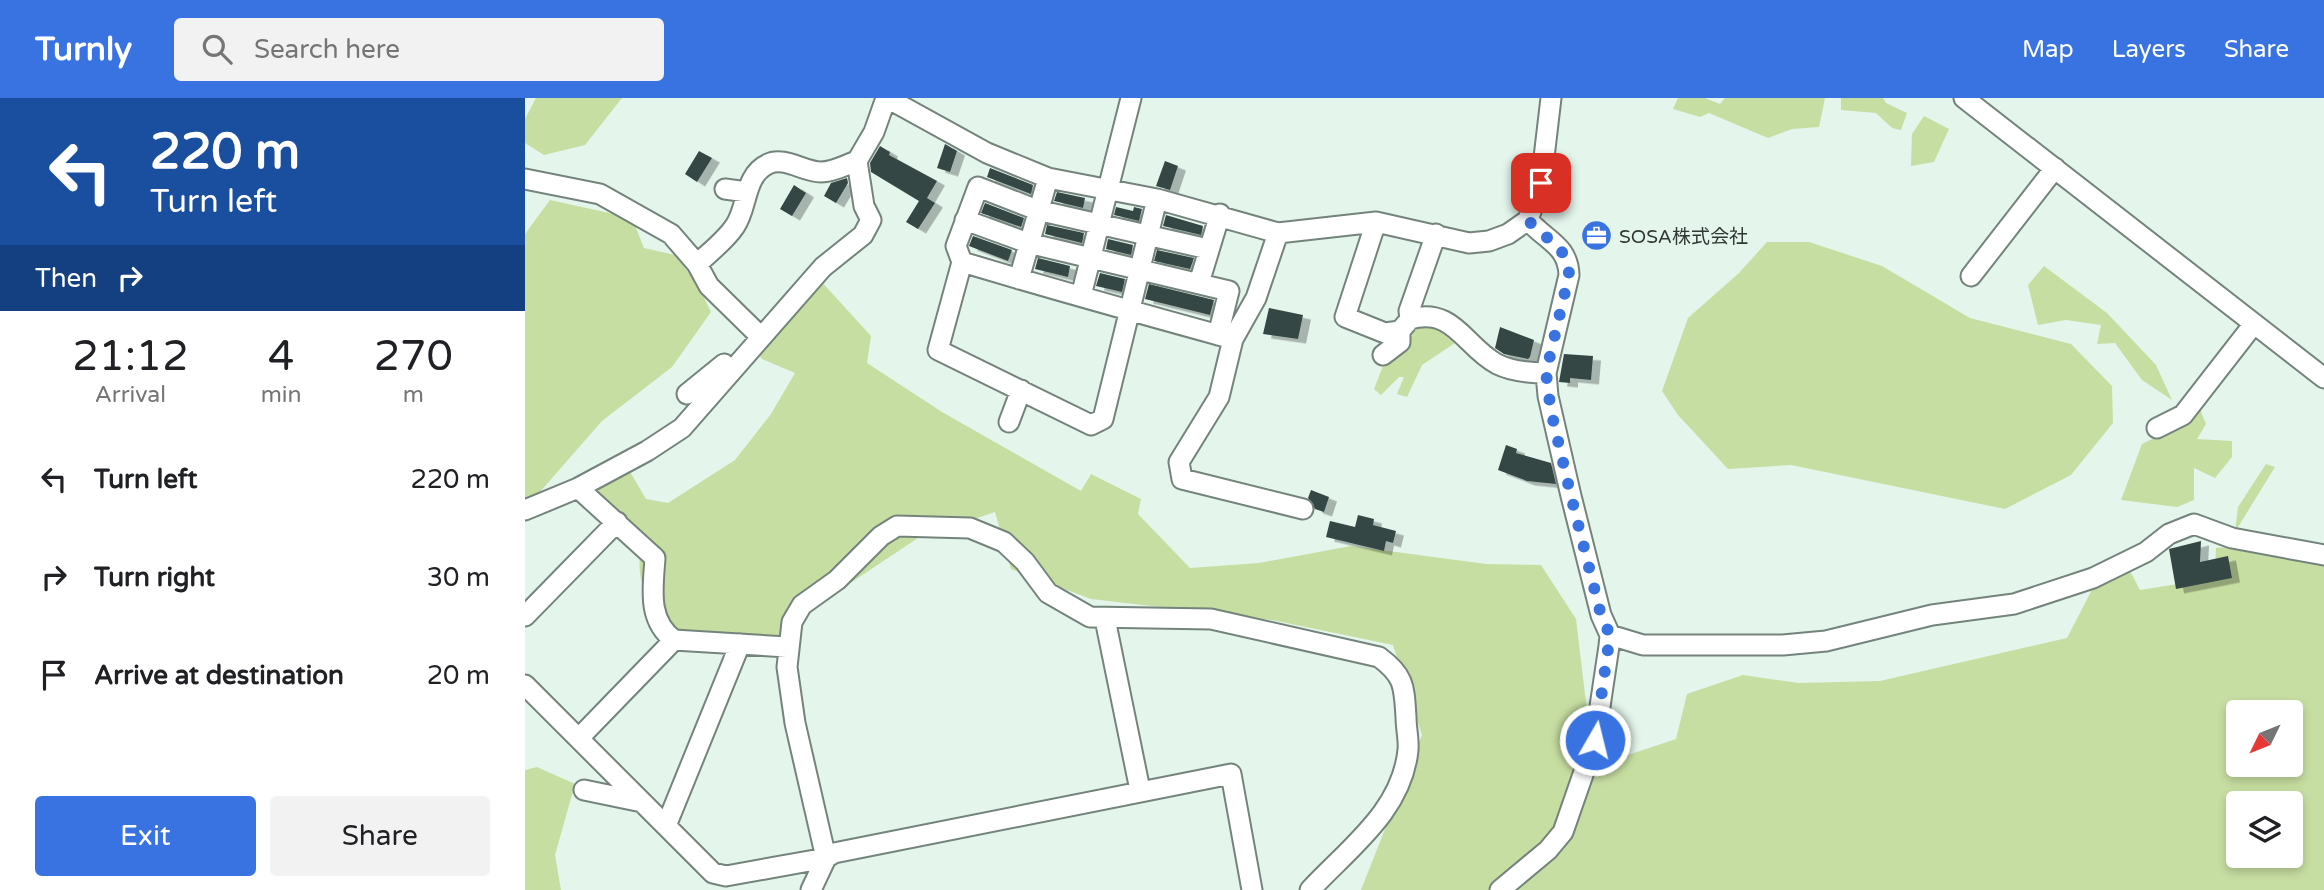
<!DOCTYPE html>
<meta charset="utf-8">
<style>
:root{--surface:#fff;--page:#f2f2f2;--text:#202124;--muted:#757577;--accent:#3973e2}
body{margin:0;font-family:"Varela Round","Noto Sans JP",sans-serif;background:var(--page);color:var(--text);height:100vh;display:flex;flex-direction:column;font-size:26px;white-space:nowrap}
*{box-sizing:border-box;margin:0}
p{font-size:23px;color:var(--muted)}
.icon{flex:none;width:38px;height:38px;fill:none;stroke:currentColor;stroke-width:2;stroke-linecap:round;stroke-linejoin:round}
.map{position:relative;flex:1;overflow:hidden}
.side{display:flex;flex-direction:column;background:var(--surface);width:525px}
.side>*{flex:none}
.banner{background:#1a4fa0;color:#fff;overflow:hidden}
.needle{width:46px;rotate:227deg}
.tools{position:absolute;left:1701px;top:602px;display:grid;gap:14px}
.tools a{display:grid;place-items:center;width:77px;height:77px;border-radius:7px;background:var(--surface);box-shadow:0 4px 10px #0003;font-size:35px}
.pin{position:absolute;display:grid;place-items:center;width:60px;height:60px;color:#fff;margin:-30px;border-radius:14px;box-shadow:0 4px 10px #0006}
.me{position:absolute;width:77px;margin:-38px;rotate:8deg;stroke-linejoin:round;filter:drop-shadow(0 0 5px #0008)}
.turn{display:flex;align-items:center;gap:24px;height:147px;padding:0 35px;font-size:32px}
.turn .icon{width:91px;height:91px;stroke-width:2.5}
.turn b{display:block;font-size:49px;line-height:60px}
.then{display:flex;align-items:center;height:66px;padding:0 35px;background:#0003;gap:14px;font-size:26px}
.eta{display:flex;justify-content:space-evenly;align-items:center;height:119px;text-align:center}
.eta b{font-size:42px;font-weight:600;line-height:49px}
.action{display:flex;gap:14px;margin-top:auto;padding:14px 35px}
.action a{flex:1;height:80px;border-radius:7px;background:var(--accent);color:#fff;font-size:28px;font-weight:600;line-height:80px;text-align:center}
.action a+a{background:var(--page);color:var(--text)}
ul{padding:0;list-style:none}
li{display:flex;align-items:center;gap:21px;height:98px;padding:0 35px}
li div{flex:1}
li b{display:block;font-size:26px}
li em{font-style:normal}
header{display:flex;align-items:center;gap:42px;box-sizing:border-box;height:98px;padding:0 35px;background:var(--accent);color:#fff}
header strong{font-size:33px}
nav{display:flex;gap:38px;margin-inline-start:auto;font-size:24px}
.search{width:490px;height:63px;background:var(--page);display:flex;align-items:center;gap:18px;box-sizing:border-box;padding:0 24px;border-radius:7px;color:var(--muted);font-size:26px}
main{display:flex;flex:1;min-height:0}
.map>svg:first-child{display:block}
.green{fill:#c7dea2;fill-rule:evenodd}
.building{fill:#364744;filter:url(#shadow)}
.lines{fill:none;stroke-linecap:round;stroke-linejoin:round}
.minor-casing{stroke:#74837b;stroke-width:23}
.minor{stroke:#fff;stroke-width:19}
.route{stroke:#3973e2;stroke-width:12;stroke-dasharray:0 21.6}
.labels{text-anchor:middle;stroke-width:7;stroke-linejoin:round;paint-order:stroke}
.poi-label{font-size:19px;fill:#303734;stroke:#e4f5ec;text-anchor:start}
</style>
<header>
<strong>Turnly</strong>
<div class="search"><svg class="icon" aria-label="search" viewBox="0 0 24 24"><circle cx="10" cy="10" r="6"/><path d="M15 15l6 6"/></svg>Search here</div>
<nav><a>Map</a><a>Layers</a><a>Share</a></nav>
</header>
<main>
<section class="side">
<div class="banner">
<div class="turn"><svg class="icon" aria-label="left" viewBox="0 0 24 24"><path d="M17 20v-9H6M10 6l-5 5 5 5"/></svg><div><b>220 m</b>Turn left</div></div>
<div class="then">Then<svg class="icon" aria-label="right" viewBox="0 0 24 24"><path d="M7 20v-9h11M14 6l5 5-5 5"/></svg></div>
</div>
<div class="eta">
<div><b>21:12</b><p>Arrival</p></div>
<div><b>4</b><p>min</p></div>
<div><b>270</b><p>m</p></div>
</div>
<ul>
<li><svg class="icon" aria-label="left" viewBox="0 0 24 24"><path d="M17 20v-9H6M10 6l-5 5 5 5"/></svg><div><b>Turn left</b></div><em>220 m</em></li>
<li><svg class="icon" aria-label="right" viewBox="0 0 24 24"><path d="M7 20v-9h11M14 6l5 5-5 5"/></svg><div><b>Turn right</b></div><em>30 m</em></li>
<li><svg class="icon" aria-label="arrive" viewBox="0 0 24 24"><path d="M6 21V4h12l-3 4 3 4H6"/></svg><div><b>Arrive at destination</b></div><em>20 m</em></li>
</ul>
<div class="action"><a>Exit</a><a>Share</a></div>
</section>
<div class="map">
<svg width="1799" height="792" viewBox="0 0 1799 792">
<defs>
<filter id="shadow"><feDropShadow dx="8" dy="4.5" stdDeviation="0" flood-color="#0004"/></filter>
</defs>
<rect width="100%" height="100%" fill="#e4f5ec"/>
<path class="green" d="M11,0H97L60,47L19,57L0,45V21Z
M1153,0H1180L1195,6L1200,0H1300L1294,29L1267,31L1243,40L1184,15L1175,19L1148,11Z
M1316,0H1358L1361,5L1382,15L1376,32L1367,30L1351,15L1316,12Z
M1399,18L1424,31L1409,64L1386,68L1387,36Z
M25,102L107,120L119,150L150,157L172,185L186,214L147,269L77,323L0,411V136Z
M1242,144H1284L1357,168L1445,220L1546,246L1587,288L1588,325L1546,377L1480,411L1266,367L1203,371L1153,317L1137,293L1163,220L1214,175Z
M1519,168L1582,215L1631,267L1647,302L1617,282L1590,245L1572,246L1576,227L1541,222L1513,227L1503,187Z
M294,181L346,238L342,265L417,314L556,393L566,376L616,401L613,416L665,470L734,465L826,448L961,466L1016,467L1051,521L1061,605L1097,659L1151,641L1162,596L1218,577L1273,585L1355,583L1542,540L1572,482L1604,471L1615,492L1690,480L1691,450L1719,448L1799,464V792H836L897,637L868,547L747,522L566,501L486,471L470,414L393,440L285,512L255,543L147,533C118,494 111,490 116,440L59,391L104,372L121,401L143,405L210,362L246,316L270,275L237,261L222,241L259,199ZM1713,614H1766V667H1713ZM1713,705H1766V758H1713Z
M898,225L918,231L930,245L897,267L882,299L872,296L879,279H874L856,297L849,291L858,268L871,257L878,241Z
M1674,309L1681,326L1672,341L1707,343V359L1690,380L1669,370V402L1652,409L1596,402L1617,346L1639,335Z
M1741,366L1750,369L1710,434L1713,409Z
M12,669L50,686L30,757L36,792H0V672Z"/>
<path class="building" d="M420,46L432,53L425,74L412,70Z
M355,48L365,54L364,57L412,83L402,100L410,105L393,131L381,124L394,103L346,74L345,65Z
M174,53L187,60L172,84L160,76Z
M640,63L653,68L645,92L631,88Z
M465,70L508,87L506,96L462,79Z
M322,80L323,85L311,105L299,98L306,85Z
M269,87L281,95L267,118L255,111Z
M532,94L560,100L558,110L529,103Z
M460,105L499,120L496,129L456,115Z
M591,109L608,113L609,109L617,111L614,123L589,117Z
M641,117L678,128L676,137L638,128Z
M522,127L559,135L557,145L520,136Z
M448,138L487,152L483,163L444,148Z
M583,141L608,147L606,157L581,151Z
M632,152L669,160L665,171L629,163Z
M513,160L545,168L543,179L510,171Z
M575,175L600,181L597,194L571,188Z
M624,186L689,202L685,217L620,201Z
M744,210L778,217L773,241L738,236Z
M975,229L1009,242L1005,259L1003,261L979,256L970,250Z
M1039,256L1068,258L1066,282L1045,280V285L1034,284Z
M981,347L992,351L991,355L1026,365L1031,386L1002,383L973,372Z
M786,392L804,399L799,414L790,411L783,400Z
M833,417L849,421L848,427L871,433L868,445L861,443L859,453L801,439L805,423L830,429Z
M1676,443L1675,464L1703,458L1707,480L1651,491L1644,451Z"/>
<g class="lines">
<defs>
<path id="minor" d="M362,0L462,55L523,80L632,101L753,135L851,124L944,145L964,143L983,136L1003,122L1016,85L1026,0
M1439,0L1799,280
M0,81L75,96L146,136L172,166L184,188L236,239
M200,91L222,94
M632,101L578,321L566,327L413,252L437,164C527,191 617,216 708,241
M440,122L503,145L704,193L693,237
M851,124L820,219L860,235L875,233L885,221L884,213L911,136
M753,135L731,200L708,241L694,299L654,364L657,381L778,411
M437,164L431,148L453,89L512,112L683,151
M172,166C185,154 200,143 210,128C223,109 219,77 243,66C259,58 279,74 296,74C309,74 320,67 332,63
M1446,178L1530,70
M494,181L523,80
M674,185L695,116
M556,198L606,0
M885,221C929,209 939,248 972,266C986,273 1006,275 1021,275
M858,257L875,244V233
M162,296L199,266
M484,324L496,292
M1632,330L1658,317L1728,227
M53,390L130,460C128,490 122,522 149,542L262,549
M0,412L53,390L122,353L157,330L298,169L338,137L346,122L339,108L332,63L349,34L361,0
M0,518L92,424
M580,521L615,692
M1085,537L1118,547H1258L1301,543L1407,517L1489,506L1568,480L1621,454L1644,436L1669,426L1707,440L1799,457
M0,587L188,775L201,778L301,760L309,755L706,676L727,792
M54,640L149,542
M59,692L117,704
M141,728L215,546
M286,792L301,760L270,625L262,569L267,524L277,507L312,482L356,438L372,428L445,430L479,444L500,464L523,495L565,519L686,521L854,559C880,578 879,589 881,619C881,630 884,642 883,652C877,713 824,750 785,792
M975,792L1023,752L1038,734L1070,642L1084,548L1085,537L1076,517L1046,398L1023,298L1021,275L1044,177C1043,147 1021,143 1003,122"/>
</defs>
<use href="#minor" class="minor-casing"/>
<use href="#minor" class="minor"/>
</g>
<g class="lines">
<path class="route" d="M1016,85L1003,122C1021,143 1043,147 1044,177L1021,275L1026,313L1046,398L1076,517L1085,537L1070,642"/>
</g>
<defs>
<symbol id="office-disc" viewBox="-11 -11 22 22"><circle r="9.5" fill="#3973e2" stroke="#e4f5ec"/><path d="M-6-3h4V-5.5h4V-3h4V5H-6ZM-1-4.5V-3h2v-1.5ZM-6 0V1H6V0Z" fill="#fff"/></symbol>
</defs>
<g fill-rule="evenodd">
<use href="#office-disc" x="1054" y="120" width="35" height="35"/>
</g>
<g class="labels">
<g class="poi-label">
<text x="1094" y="145">SOSA株式会社</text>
</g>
</g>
</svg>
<div class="tools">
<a><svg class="needle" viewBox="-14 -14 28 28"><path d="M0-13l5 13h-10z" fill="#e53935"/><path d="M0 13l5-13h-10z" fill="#757577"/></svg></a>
<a><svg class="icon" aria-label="layers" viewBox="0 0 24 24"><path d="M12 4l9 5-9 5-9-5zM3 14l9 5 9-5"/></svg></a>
</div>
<div class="pin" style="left:1016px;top:85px;background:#d93025"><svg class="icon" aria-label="arrive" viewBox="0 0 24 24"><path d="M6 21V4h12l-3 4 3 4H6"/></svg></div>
<svg class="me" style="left:1070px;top:642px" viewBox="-20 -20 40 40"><circle r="17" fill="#3973e2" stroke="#fff" stroke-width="3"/><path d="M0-11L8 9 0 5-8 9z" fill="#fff"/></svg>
</div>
</main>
